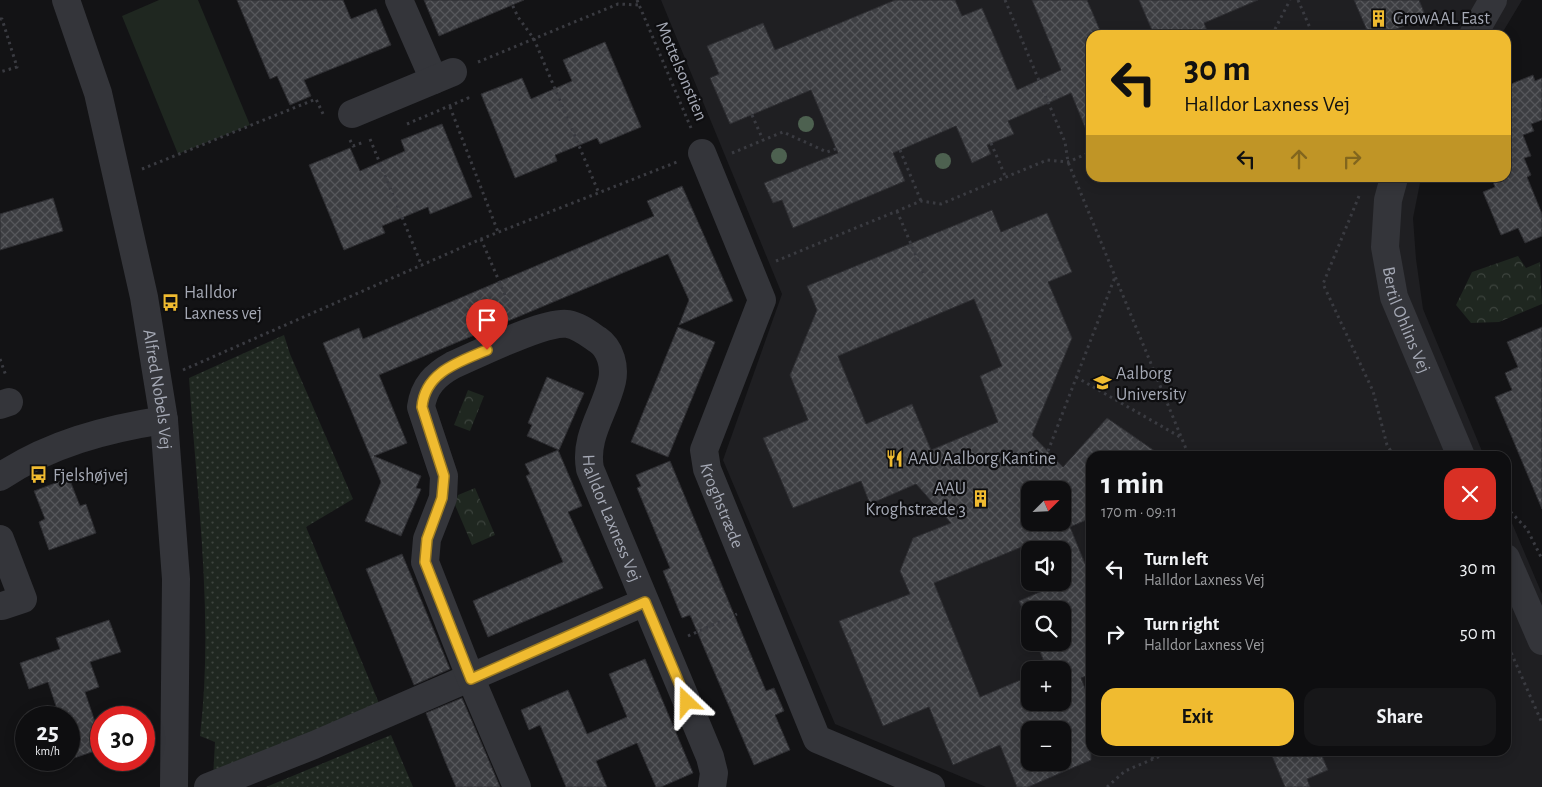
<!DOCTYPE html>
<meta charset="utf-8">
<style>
:root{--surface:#0e0e10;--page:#171719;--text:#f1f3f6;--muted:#9b9c9f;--line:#2e2e30;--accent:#f0bb30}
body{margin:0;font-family:"Alegreya Sans",sans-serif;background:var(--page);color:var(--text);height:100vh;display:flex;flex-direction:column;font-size:19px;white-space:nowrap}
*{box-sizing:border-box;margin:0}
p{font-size:16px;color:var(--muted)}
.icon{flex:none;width:28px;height:28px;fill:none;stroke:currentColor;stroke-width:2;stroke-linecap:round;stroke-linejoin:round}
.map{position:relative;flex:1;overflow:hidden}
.drawer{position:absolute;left:1086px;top:451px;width:425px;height:305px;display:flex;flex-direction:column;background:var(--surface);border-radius:15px;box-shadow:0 2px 12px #0003,0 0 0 1px var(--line)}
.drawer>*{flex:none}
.guide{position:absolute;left:1086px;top:30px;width:425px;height:152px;border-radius:15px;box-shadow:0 2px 12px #0003,0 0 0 1px var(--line);background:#f0bb30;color:#111;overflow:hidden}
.needle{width:32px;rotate:66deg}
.fabs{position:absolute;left:1021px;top:481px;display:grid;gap:10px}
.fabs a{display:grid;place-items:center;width:50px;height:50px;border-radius:10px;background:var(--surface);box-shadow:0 2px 12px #0003,0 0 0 1px var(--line);font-size:25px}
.speed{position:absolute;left:15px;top:706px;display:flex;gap:10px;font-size:25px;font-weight:700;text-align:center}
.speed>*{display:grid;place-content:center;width:65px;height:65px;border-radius:50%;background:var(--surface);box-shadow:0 2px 12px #0003,0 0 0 1px var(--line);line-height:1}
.speed small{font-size:12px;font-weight:400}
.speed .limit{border:8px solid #d22;background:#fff;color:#111}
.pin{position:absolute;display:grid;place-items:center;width:42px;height:42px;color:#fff;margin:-51px -21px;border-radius:50% 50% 50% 0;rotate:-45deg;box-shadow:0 0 5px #0007}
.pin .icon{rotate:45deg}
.me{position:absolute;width:55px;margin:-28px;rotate:337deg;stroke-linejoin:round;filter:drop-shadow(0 0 4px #0008)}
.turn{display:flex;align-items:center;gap:18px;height:105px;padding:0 15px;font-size:22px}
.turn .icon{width:65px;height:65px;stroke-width:2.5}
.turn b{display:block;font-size:35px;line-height:42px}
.lanes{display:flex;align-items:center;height:48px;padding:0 15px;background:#0003;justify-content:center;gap:25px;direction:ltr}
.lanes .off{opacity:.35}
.round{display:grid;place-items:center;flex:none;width:52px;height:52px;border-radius:15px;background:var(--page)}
.head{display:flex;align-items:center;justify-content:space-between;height:85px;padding:0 15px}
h1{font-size:30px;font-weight:700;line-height:38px}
.primary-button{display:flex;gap:10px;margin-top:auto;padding:10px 15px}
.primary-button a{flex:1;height:58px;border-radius:15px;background:var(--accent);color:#111;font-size:20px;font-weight:700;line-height:58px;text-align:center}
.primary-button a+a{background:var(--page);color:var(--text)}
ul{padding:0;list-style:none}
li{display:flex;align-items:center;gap:15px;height:65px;padding:0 15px}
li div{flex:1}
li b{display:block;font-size:19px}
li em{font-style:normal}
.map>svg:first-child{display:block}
.built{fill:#1f1f22;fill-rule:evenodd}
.grass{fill:url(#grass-dots)}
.park{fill:url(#park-crowns)}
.garden{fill:#1f2720}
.building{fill:url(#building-cross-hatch);stroke:#2d2d31;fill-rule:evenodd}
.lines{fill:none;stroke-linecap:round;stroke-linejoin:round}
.path{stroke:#3a3b41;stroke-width:3;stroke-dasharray:2.5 4;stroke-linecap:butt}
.minor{stroke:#34353a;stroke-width:28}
.tree{fill:#4d6150}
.route-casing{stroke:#9c7a1f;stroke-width:12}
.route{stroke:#f0bb30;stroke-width:9}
.labels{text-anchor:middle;stroke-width:4.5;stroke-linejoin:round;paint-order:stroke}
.poi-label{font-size:18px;fill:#a5a9b5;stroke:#0e0e10;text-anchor:start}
.street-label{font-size:18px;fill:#a5a9b5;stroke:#0e0e10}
</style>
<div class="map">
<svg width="1542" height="787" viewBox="0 0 1542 787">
<defs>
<pattern id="grass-dots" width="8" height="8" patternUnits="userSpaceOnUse" patternTransform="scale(1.25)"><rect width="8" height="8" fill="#1f2720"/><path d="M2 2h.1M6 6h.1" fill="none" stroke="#3d443e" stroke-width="1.8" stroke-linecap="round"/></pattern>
<pattern id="park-crowns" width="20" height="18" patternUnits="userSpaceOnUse" patternTransform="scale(1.25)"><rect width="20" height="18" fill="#1f2720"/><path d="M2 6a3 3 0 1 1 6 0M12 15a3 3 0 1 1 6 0" fill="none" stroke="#3d443e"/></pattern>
<pattern id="building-cross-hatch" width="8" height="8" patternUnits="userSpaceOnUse" patternTransform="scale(1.25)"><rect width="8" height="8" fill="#3d3e42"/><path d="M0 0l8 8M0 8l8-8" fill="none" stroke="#56575b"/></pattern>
</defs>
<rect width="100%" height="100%" fill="#131315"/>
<path class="built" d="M661,0H1522L1501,35H1091V178H1421L1413,218L1416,259L1423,309L1484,456H1091V751H1506V509L1542,594V787H986L835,724L723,460L782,294ZM1030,490H1062V522H1030ZM1030,550H1062V582H1030ZM1030,610H1062V642H1030ZM1030,670H1062V702H1030ZM1030,730H1062V762H1030Z"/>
<path class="grass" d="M284,335L290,354L353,499L306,527L381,708L213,778L215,742L200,736C214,618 197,497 189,378Z
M391,735L413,787H266Z"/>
<path class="park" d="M1518,256L1526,268L1540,262L1542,304L1499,322L1471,323L1456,305L1472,272Z
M468,390L484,396L470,431L454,425Z
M475,488L495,535L472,545L455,505L458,495Z"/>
<path class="garden" d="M159,0H198L250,125L178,154L122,16Z"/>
<path class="building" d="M237,0H343L351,19L376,9L391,45L304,80L311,96L290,105L277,76L270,79Z
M424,0H524L439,36Z
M895,0H955L962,16L982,8L1017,90L1061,70L1032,0H1087L1102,35H1091V142L1071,93L1008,121L1014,134L987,145L991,154L972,163L956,126L893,153L905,181L793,228L782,200L773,203L764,183L838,153L811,90L730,124L710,78L719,74L707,46L763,23L775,50Z
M1139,0H1258L1204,23L1209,35H1154Z
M1354,0H1419L1426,17L1382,35H1369Z
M605,42L641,127L600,144L597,138L555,155L557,161L515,178L481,94L522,78L531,99L572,81L563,60Z
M1533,75L1535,81L1542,78V120L1531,124L1534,131L1523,135L1531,156L1524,158L1531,175L1527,177L1542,214V236L1525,243L1518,228L1501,235L1483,192L1495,187L1491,178H1506V86Z
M442,124L472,197L430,214L428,207L382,226L385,233L344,250L309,165L350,148L360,171L405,151L401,140Z
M682,186L733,301L679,325L689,300L668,254L379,375L407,443L374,456L421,476L416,488L421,489L401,536L365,521L381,482L323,343L359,328L363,339L654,216L647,201Z
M53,198L63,231L0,250V214Z
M992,210L1001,232L1047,213L1072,272L1048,282L1072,338L1032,435L1063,467L1107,418L1162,456H1091V518L1070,527L1091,578V674L1081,678L1091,704V760L1028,787H1017L1000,745L953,765L929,707L883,726L839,621L910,594L900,571L913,538L951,523L916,484L870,504L861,481L793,508L763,438L808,420L790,375L817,310L807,286ZM974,299L1002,366L980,376L998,422L931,450L912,404L866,424L838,356ZM1030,490H1062V522H1030ZM1024,546L1030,560V550H1062V582H1039L1042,591L1019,601L1030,627V610H1062V642H1036L1047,669L1045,670H1062V702H1030V676L980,697L934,583ZM1030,730H1062V762H1030Z
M678,327L715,342L668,457L631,442Z
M1542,327V509L1495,397L1512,390L1505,373L1518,367L1507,342Z
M547,377L584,393L559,450L527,436L532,425L528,423Z
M558,450L582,506L568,512L603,588L488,637L473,601L563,562L526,476L530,474L525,464Z
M670,461L766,691L774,688L784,711L775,715L790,750L754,765L690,615L682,618L663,571L670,568L637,488L641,486L636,475Z
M69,478L80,506L86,504L96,533L49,550L39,522L45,519L34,491Z
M402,554L450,669L414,685L366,569Z
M109,620L121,652L90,662L99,687L85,692L101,740V749L74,758L69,742V718H60L48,682L29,689L20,663L60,649L56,638Z
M645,659L693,773L661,787H656L637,743L596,761L607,787H566L540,725L529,730L521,710L568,690L587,734L627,717L609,674Z
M462,698L487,756L500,787H456L445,761L426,713Z
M1270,751H1320L1328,770L1307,779L1310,787H1285Z"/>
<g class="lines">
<path class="path" d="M510,0L518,17L534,39L598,191
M637,0L691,128
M1005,0L1065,142L1068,162L1189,456
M1298,0L1313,35
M0,19H2L17,67L0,72
M1272,35L1290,0
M478,62L618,4L639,5
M450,107L498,232
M752,115L763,140
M407,124L468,98L466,94
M370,139L422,266
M350,140L353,146L364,142
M991,143L1006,178
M900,150L921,201
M732,153L783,132L827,152L841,147
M142,169L316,99L324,116
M1359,196L1323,284L1373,391L1387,445L1394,456
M897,211L924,275
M481,239L511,309
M776,261L921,201L941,204L1047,160L1068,162L1091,152
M0,359L6,376
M183,370L481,239L677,162
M1076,377L1182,438
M1048,451L1115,277
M1506,507L1527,529L1542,559
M688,636L737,614
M1506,641L1542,723
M1149,751L1153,759
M1107,787L1125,771L1172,751"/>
<g class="minor">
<path id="s1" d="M66,0L98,93L144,297L164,420L176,579L174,787"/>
<path d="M399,0L434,80"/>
<path d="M1473,35L1493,0"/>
<path d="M352,114L453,72"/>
<path id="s2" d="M702,153L762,300L704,450L707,469L817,739L931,787"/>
<path id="s3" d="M1394,178L1388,200L1385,247L1394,297L1461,456"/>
<path d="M0,405L9,402"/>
<path d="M0,477C49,444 106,429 164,420"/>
<path d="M0,539L23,599L2,606"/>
<path d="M1506,558L1542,641"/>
<path d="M208,787L314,745L645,602"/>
<path id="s4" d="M517,787L471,679L425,562L427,539L443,498L444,476L421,407C424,386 435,375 453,365C477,355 545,320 568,324C579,326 589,334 598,340C611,349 615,367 612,381C605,412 584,436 590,469L710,757L714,773L712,787"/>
</g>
</g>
<g class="tree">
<circle cx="806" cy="124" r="8"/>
<circle cx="779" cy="156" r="8"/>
<circle cx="943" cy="161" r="8"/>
</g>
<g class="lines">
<defs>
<path id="route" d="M487,350C459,362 425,372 422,407L444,476L442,498L427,539L425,562L471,679L645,602L687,702"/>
</defs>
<use href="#route" class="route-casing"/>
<use href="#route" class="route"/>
</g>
<defs>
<symbol id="building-bare" viewBox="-9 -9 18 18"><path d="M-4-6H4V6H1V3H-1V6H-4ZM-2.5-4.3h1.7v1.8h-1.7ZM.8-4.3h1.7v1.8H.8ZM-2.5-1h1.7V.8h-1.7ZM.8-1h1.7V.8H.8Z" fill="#f0bb30" stroke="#0e0e10" stroke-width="2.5" paint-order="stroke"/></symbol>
<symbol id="bus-bare" viewBox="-9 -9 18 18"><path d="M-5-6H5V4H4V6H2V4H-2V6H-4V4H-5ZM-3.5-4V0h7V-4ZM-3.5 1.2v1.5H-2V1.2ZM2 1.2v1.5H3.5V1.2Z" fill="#f0bb30" stroke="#0e0e10" stroke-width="2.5" paint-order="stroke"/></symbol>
<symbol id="university-bare" viewBox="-9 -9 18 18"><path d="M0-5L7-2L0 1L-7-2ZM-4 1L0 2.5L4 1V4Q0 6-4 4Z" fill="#f0bb30" stroke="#0e0e10" stroke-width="2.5" paint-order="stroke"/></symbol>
<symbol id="restaurant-bare" viewBox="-9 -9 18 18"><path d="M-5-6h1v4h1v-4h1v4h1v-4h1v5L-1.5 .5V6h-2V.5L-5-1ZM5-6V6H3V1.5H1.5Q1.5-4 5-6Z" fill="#f0bb30" stroke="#0e0e10" stroke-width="2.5" paint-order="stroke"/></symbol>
</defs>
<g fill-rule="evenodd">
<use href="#building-bare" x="1366" y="6" width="25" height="25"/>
<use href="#bus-bare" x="158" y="290" width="25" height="25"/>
<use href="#university-bare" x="1090" y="370" width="25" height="25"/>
<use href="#restaurant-bare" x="882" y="446" width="25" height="25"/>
<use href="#bus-bare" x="26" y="462" width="25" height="25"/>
<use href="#building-bare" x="968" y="486" width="25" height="25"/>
</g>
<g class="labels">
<g class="poi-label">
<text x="1393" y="24">GrowAAL East</text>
<text x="184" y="298">Halldor<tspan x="184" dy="21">Laxness vej</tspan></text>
<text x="1116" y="379">Aalborg<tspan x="1116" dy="21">University</tspan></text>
<text x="908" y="464">AAU Aalborg Kantine</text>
<text x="53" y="481">Fjelshøjvej</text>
<text x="966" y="494" text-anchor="end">AAU<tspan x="966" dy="21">Kroghstræde 3</tspan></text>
</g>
<g class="street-label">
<text transform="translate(682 71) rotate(67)" y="6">Mottelsonstien</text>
<text dy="6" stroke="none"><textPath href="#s3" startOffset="146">Bertil Ohlins Vej</textPath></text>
<text dy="6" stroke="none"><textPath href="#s1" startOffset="401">Alfred Nobels Vej</textPath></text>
<text dy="6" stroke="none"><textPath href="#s2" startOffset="378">Kroghstræde</textPath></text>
<text dy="6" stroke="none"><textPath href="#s4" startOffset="808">Halldor Laxness Vej</textPath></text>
</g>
</g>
</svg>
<div class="fabs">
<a><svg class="needle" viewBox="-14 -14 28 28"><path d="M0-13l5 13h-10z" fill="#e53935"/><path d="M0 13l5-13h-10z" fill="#9b9c9f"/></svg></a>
<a><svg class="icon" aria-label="sound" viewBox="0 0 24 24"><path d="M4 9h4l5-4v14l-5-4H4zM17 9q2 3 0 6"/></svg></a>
<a><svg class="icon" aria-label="search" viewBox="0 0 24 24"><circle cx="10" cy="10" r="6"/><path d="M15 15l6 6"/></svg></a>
<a>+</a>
<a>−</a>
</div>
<div class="speed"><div>25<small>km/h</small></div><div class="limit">30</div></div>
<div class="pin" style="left:487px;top:350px;background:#d93025"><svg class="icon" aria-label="arrive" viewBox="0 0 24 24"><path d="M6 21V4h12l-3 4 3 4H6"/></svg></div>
<svg class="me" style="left:687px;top:702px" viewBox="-20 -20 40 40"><path d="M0-17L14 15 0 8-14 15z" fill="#f0bb30" stroke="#fff" stroke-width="4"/></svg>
<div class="guide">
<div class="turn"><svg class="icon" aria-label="left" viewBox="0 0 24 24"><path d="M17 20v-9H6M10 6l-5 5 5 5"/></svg><div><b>30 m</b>Halldor Laxness Vej</div></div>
<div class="lanes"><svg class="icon" aria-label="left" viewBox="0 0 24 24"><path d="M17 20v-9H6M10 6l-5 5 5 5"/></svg><svg class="icon off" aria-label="ahead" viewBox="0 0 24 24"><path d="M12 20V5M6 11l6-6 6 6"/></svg><svg class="icon off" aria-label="right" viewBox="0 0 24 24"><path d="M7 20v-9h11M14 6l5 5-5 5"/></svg></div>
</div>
<section class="drawer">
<div class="head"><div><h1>1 min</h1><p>170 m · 09:11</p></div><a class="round" style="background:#d93025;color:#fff"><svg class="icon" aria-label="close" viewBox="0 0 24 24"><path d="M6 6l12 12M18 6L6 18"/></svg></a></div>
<ul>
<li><svg class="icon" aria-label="left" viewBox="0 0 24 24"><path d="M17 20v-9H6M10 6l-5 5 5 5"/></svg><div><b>Turn left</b><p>Halldor Laxness Vej</p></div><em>30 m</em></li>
<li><svg class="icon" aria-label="right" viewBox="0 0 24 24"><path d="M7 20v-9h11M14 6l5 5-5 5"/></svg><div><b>Turn right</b><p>Halldor Laxness Vej</p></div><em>50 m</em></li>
</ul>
<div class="primary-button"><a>Exit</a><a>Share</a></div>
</section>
</div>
